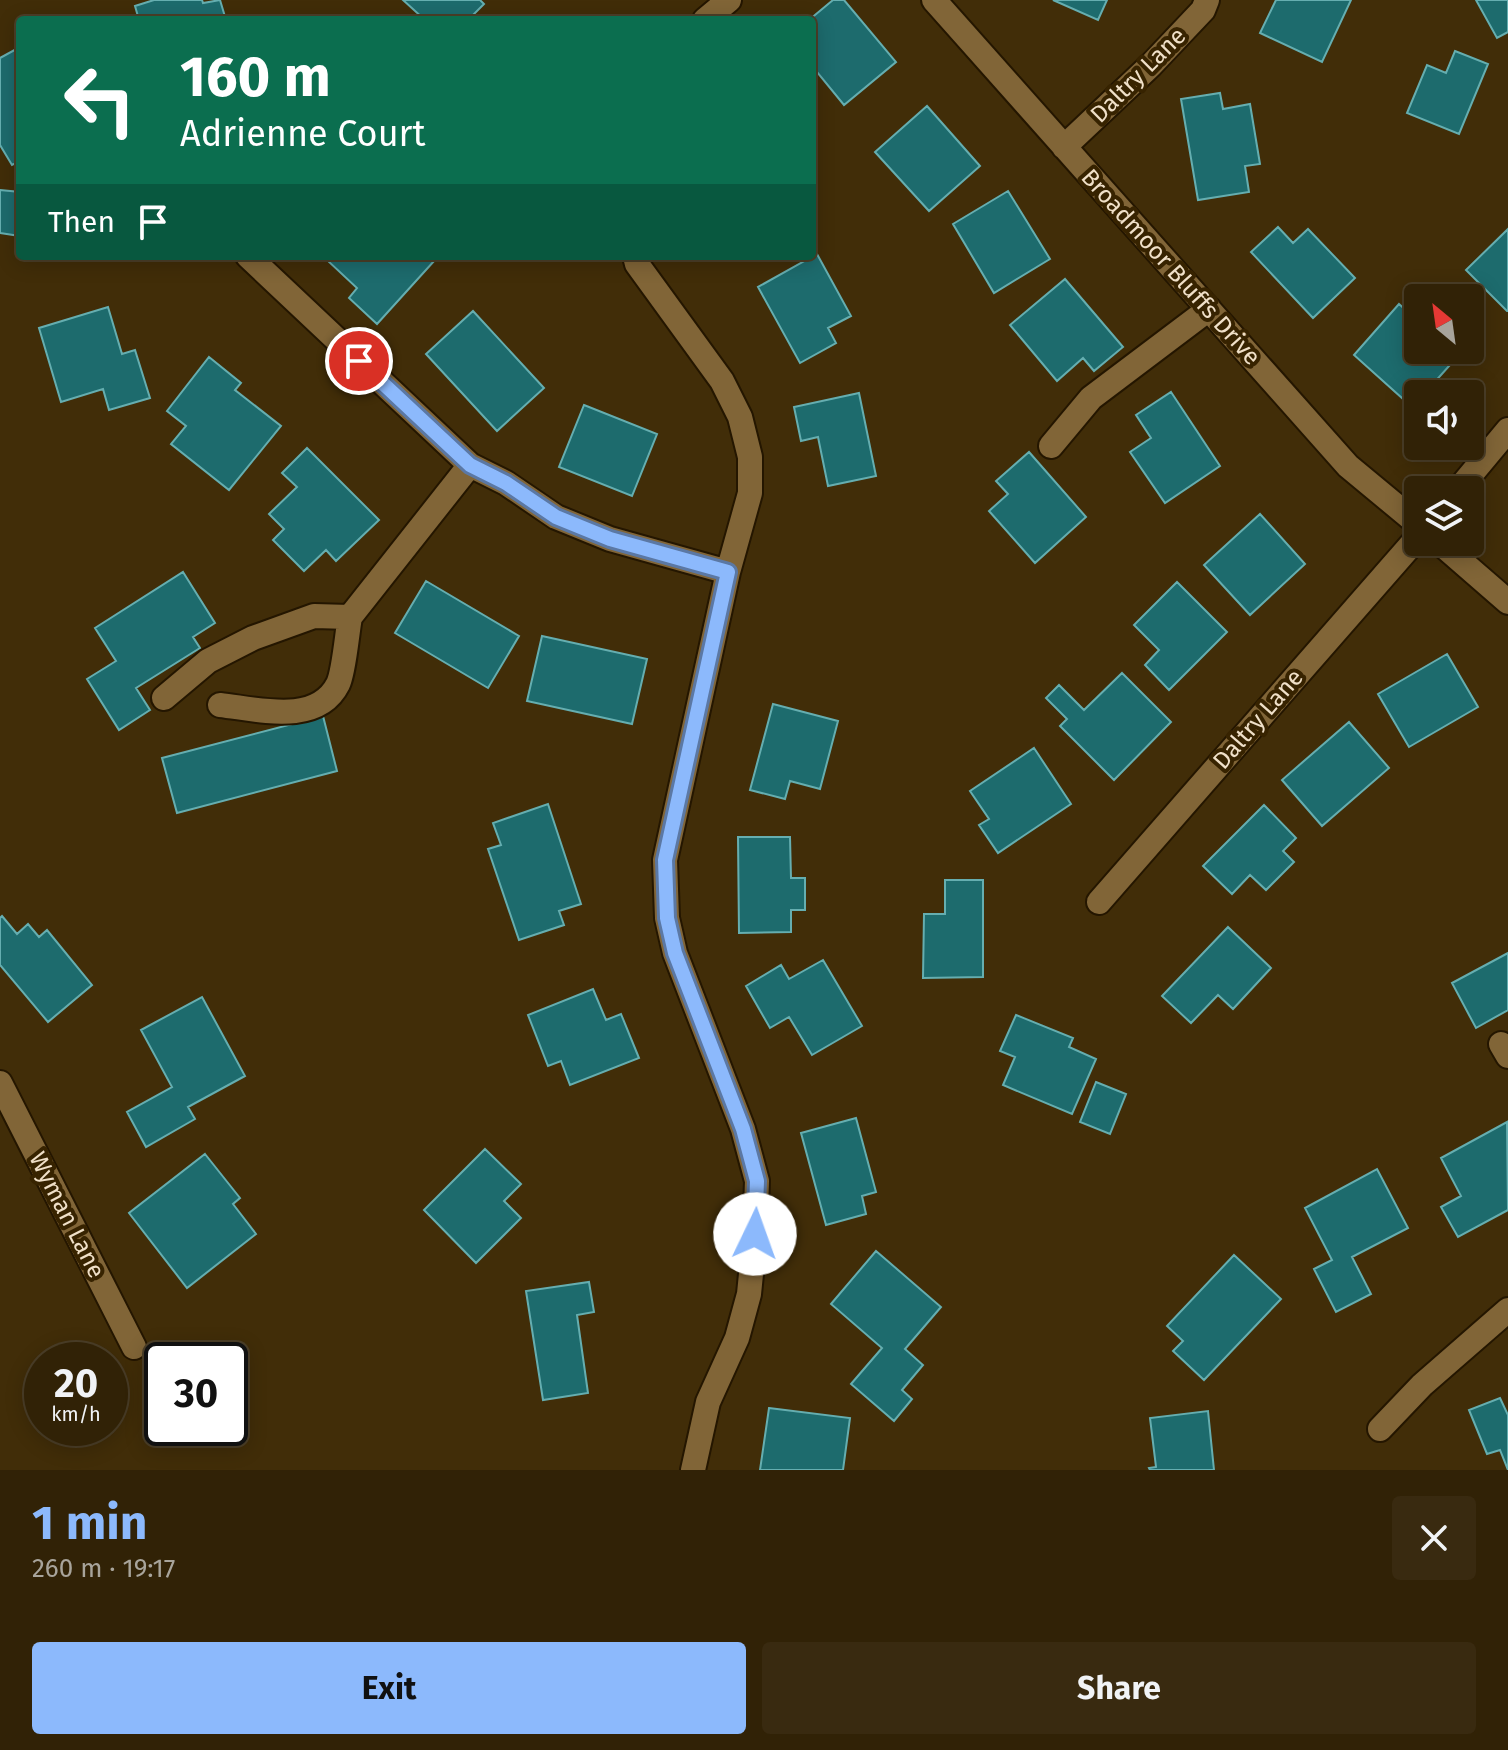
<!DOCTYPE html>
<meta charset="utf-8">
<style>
:root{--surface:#312206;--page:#392a10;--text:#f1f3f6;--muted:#a8a49b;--line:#4c3f28;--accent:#8cb9fc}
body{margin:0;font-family:"Fira Sans",sans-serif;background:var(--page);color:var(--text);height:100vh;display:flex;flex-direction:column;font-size:30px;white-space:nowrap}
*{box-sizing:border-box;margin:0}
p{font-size:26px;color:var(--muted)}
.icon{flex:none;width:44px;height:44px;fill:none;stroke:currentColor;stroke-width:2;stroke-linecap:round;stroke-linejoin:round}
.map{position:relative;height:1470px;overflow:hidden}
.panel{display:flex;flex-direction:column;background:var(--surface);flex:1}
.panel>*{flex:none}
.banner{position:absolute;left:16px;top:16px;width:800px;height:244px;border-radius:8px;box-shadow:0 4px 20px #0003,0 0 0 2px var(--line);background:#0b6e4f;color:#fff;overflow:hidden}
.needle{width:52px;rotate:331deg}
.fabs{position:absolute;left:1404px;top:284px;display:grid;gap:16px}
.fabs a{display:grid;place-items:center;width:80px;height:80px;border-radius:8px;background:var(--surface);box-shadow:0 4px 20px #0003,0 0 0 2px var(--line);font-size:40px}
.speed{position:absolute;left:24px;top:1342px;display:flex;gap:16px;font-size:40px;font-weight:700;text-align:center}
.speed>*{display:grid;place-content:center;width:104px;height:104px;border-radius:50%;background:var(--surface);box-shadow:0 4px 20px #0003,0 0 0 2px var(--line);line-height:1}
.speed small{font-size:20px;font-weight:400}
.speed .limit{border:4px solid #111;border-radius:12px;background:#fff;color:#111}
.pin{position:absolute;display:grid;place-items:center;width:68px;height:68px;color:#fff;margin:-34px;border:4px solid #fff;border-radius:50%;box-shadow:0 2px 8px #0007}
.me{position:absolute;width:88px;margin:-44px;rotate:3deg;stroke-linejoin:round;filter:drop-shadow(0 0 6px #0008)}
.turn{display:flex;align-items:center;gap:28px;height:168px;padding:0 32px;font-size:36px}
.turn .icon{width:104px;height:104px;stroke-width:2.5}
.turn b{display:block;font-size:56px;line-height:68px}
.then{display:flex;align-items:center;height:76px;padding:0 32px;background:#0003;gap:16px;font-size:30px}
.round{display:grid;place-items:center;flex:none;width:84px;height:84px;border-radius:8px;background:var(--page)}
.summary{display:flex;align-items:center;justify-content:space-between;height:136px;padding:0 32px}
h1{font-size:48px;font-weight:700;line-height:60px;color:var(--accent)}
.button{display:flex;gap:16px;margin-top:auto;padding:16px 32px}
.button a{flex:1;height:92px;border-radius:8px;background:var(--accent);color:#111;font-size:32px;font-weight:700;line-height:92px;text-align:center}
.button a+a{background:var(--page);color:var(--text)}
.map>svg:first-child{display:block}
.building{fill:#1d6b6d;stroke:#65aeb0;stroke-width:2}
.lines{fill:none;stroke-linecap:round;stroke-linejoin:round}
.minor-casing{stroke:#241600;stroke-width:28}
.minor{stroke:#816537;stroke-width:24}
.route-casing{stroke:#5b78a4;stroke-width:20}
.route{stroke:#8cb9fc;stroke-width:14}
.labels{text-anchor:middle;stroke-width:8;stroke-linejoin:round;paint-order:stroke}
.street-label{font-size:24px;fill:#f0e0c8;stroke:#372300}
</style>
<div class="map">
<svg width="1508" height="1470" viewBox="0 0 1508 1470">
<rect width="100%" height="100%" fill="#412d08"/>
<path class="building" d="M154,0H202L203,3L220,0L226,20H139L135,6Z
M403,0H480L484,4L468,20H425Z
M833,0H844L896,62L844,105L812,66V20H809Z
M1053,0H1107L1098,20Z
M1276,0H1351L1322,62L1260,33Z
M1476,0H1508V32L1497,38Z
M20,47V161L12,165L0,145V58Z
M1455,51L1488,64L1459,134L1407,113L1427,65L1446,73Z
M1220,93L1223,109L1250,104L1260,164L1245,166L1249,192L1198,200L1181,99Z
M927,106L980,166L929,211L875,152Z
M0,190L20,192V236L0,233Z
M1008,191L1050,259L994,293L953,224Z
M1278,227L1293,243L1308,229L1355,278L1313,318L1251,252Z
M1508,229V311H1507L1466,270Z
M817,254L851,316L828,328L836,343L800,363L758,287Z
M332,256H431L435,260L377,324L349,298L357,288L328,261Z
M1065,279L1123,347L1094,371L1083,358L1057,381L1010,325Z
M1399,304L1418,321V350H1451L1458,356L1424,394H1418V401L1412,407L1354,355Z
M108,307L122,354L135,350L150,398L109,410L103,389L61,402L39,328Z
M473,311L544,388L497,431L426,354Z
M209,357L241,383L235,390L281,426L229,490L171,444L186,426L167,411Z
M1171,392L1220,466L1165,503L1130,452L1151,438L1136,415Z
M859,393L876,476L828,486L818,437L801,441L794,407Z
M584,405L657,434L632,496L559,467Z
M307,448L379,520L336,561L326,550L304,571L273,540L284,529L269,514L297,487L282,473Z
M1029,452L1086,517L1035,563L989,511L1008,494L996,481Z
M1260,514L1305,564L1250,615L1204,565Z
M183,572L215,623L193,637L200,648L136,688L150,710L119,730L87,679L116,661L95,628Z
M426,581L519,636L488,688L395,633Z
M1177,582L1227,632L1169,690L1145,665L1159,650L1134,625Z
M542,636L647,659L632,724L527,701Z
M1447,654L1478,707L1409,747L1378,694Z
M1122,673L1171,722L1114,780L1060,726L1067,719L1046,698L1059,685L1084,710Z
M773,704L838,721L820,789L790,781L785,799L750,790Z
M323,716L337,771L177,813L162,758Z
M1349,722L1389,768L1322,826L1282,780Z
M1034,748L1071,804L998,853L979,825L989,819L970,791Z
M548,804L581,904L559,911L564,925L519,940L488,849L501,845L493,823Z
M1264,805L1296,838L1283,851L1294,862L1266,890L1250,875L1232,894L1203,866Z
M738,837H790L791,878H805V910H791V932L739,933Z
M945,880H983V977L923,978L924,914H945Z
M2,916L17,934L28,924L39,937L47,930L92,985L48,1022L0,965V918Z
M1228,927L1271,968L1233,1009L1218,995L1191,1023L1162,996Z
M1508,953V1010L1476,1028L1452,983Z
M823,960L862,1026L812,1055L789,1017L770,1028L746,986L781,965L789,979Z
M593,989L606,1020L621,1014L639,1058L570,1085L561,1061L548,1066L528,1015Z
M202,997L245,1076L188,1107L195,1119L146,1147L127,1112L172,1087L141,1030Z
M1016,1015L1073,1038L1069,1047L1096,1059L1072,1114L1003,1085L1015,1057L1000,1051Z
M1096,1082L1126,1094L1110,1134L1080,1122Z
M856,1118L876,1192L862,1196L866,1214L826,1225L801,1133Z
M1507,1122L1508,1210L1458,1237L1441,1207L1461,1196L1441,1158Z
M485,1149L521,1184L504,1201L521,1218L476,1263L424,1210Z
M205,1154L240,1198L233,1204L256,1234L187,1288L129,1213Z
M1377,1169L1408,1228L1352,1257L1371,1294L1336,1312L1314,1269L1332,1260L1305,1208Z
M876,1251L941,1307L905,1349L923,1365L902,1390L912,1399L894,1421L851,1384L882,1348L831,1304Z
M1234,1255L1281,1299L1204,1380L1173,1351L1183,1341L1167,1326Z
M589,1282L594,1312L577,1315L588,1393L543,1400L526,1291Z
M1500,1398L1508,1415V1470L1500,1450L1487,1454L1469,1410Z
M769,1408L850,1418L843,1470H760Z
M1208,1411L1214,1470H1150L1149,1468L1156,1467L1150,1418Z"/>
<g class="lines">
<defs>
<path id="minor" d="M934,0L1348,466L1418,524
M705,20L729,0
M1064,147L1151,65L1203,10L1207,0
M248,256L470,465L506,483L556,517L610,539L728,572
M635,256L637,264L722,381L740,417L750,457V493L728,572L665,860L667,918L675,953L743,1129L757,1181L755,1234L749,1294L737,1338L708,1402L693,1470
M1051,446L1091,398L1209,309
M1458,490L1508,430
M1439,542L1508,602
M164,698L208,661L253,638L314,616L350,617L470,465
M220,705C257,709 317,726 338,684C344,672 347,633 350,617
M1099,902L1418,537
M1501,1044L1508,1056
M0,1083L134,1347
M1380,1429L1422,1385L1508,1310"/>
</defs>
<use href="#minor" class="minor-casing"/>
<use href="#minor" class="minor"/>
</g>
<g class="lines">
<defs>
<path id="route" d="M359,361L470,465L506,483L556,517L610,539L728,572L665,860L667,918L675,953L743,1129L757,1181L755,1234"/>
</defs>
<use href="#route" class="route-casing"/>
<use href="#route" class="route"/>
</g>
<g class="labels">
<g class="street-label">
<text transform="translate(1138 75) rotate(-45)" y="8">Daltry Lane</text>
<text transform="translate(1171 267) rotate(48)" y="8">Broadmoor Bluffs Drive</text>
<text transform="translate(1258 719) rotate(-49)" y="8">Daltry Lane</text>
<text transform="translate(67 1215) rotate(63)" y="8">Wyman Lane</text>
</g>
</g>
</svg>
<div class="fabs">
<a><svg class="needle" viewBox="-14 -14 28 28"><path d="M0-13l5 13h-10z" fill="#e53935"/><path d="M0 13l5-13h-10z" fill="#a8a49b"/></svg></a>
<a><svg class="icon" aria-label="sound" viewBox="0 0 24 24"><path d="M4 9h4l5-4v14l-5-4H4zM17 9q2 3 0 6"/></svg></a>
<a><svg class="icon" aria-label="layers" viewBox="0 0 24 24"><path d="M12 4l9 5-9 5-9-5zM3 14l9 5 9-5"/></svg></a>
</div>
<div class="speed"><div>20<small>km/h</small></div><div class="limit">30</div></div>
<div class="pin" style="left:359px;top:361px;background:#d93025"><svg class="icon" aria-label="arrive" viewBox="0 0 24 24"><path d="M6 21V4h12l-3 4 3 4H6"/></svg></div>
<svg class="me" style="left:755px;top:1234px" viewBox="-20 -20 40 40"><circle r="19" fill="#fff"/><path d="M0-13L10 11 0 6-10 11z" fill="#8cb9fc"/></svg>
<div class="banner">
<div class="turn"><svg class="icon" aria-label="left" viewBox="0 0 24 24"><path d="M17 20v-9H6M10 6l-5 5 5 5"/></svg><div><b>160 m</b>Adrienne Court</div></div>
<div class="then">Then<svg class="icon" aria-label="arrive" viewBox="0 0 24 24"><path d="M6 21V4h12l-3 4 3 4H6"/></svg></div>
</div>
</div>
<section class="panel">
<div class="summary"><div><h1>1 min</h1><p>260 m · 19:17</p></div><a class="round"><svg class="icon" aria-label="close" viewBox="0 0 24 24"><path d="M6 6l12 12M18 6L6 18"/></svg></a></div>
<div class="button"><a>Exit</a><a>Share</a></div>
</section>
